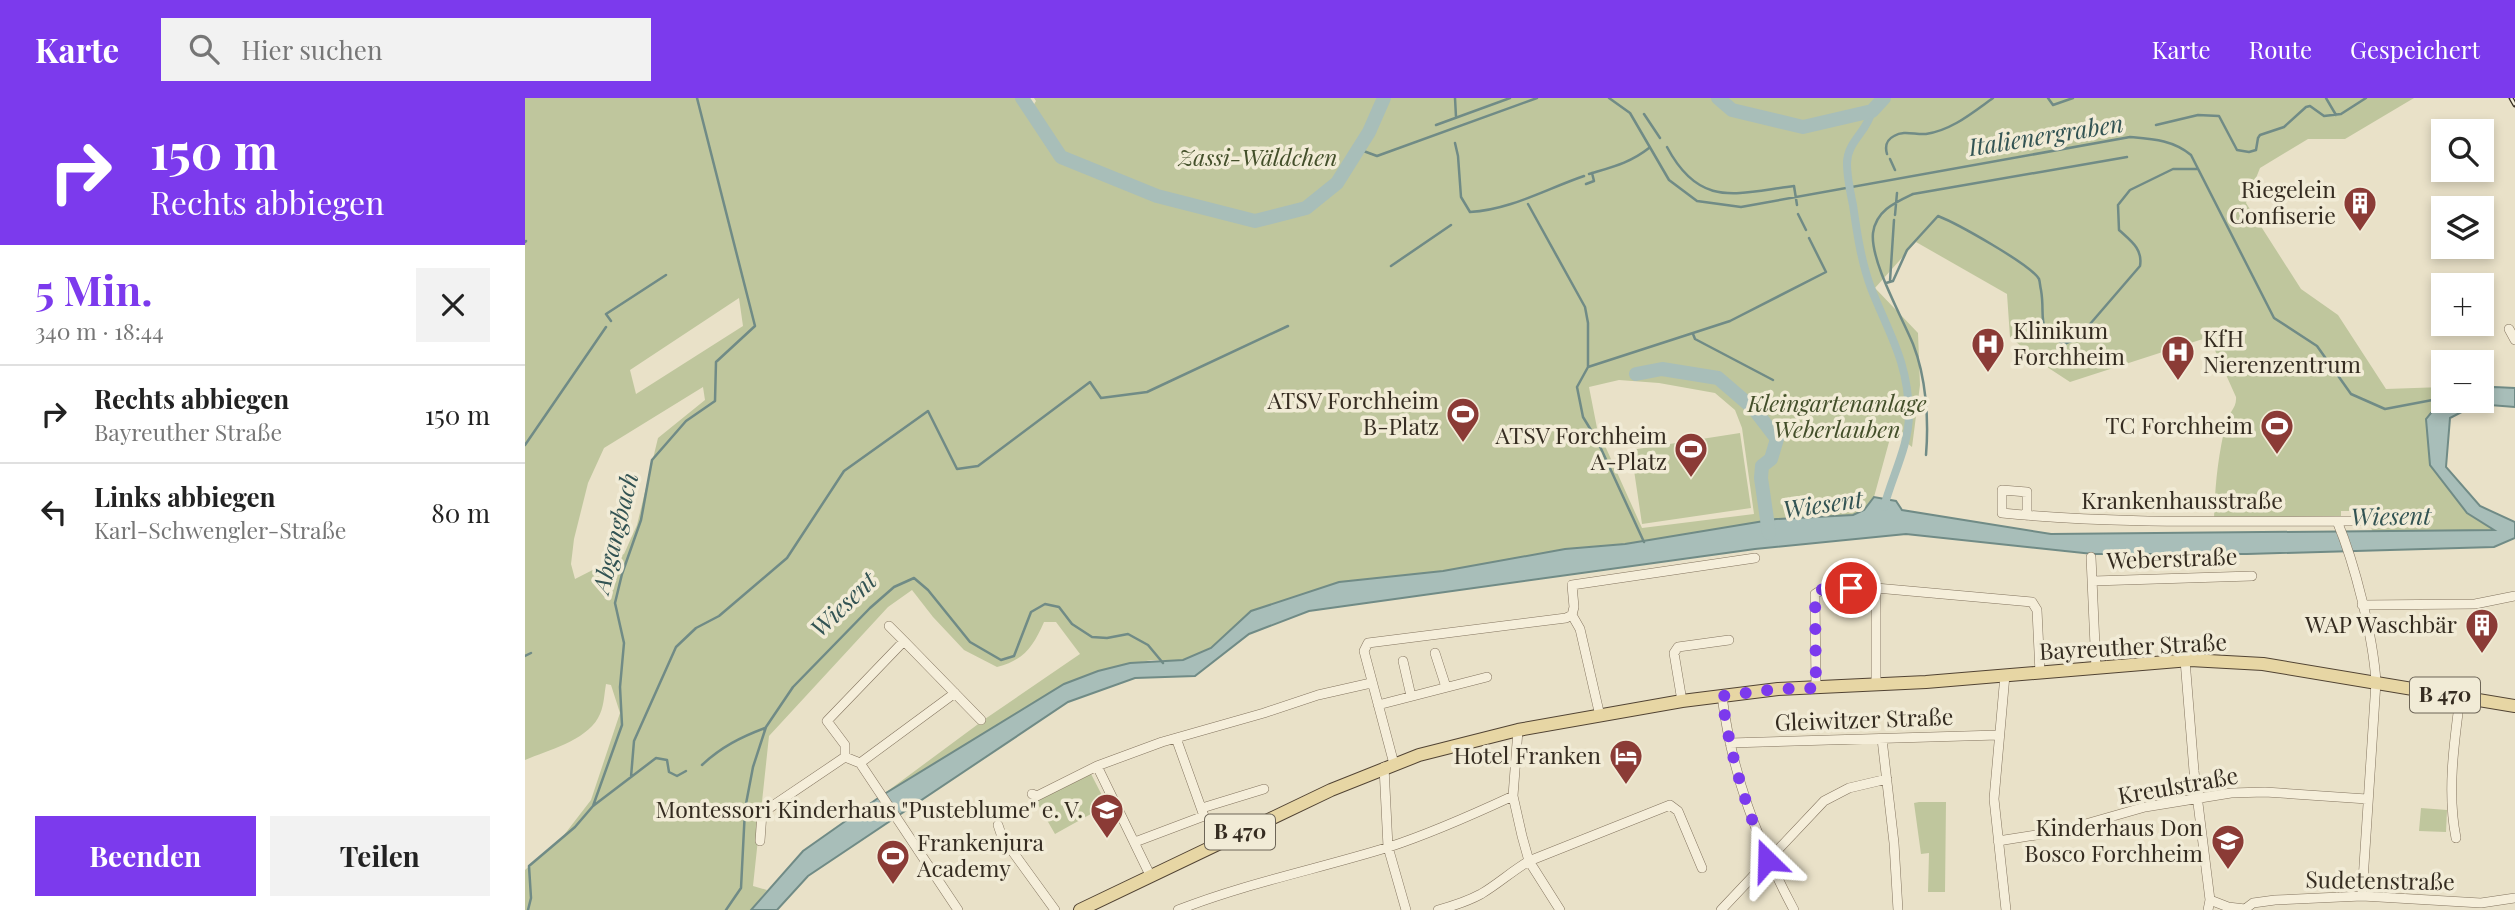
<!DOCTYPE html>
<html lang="de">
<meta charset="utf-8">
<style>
:root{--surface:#fff;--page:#f2f2f2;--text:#222;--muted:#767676;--line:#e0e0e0;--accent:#7c3aed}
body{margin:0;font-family:"Playfair Display",serif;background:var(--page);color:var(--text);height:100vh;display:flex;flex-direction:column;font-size:26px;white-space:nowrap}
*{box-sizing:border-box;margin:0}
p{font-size:23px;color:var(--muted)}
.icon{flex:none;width:38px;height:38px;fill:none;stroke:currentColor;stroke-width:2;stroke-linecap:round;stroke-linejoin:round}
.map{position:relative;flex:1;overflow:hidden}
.details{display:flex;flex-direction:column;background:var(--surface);width:525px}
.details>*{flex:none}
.banner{background:#7c3aed;color:#fff;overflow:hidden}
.controls{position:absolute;left:1906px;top:21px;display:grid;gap:14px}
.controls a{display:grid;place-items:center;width:63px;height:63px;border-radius:0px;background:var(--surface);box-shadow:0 4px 10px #0003;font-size:35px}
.pin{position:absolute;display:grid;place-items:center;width:60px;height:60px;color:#fff;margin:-30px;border:4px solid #fff;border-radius:50%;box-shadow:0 2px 7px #0007}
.me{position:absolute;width:77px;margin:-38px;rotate:338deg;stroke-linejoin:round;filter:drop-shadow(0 0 5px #0008)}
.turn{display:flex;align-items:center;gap:24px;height:147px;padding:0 35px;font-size:32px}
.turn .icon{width:91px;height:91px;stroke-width:2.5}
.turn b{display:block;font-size:49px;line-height:60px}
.round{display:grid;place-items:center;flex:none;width:74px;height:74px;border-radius:0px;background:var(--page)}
.summary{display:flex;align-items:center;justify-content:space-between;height:119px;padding:0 35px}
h1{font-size:42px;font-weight:700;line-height:52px;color:var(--accent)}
.action{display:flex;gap:14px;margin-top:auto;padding:14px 35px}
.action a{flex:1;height:80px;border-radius:0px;background:var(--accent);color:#fff;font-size:28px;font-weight:700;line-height:80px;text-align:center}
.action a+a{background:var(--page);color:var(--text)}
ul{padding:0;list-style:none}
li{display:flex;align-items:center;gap:21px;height:98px;padding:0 35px;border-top:2px solid var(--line)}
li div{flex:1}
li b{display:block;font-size:26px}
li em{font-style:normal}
header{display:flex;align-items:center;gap:42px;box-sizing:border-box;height:98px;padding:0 35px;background:var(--accent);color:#fff}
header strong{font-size:33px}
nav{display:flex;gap:38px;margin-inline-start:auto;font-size:24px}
.search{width:490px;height:63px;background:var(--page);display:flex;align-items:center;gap:18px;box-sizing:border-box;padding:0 24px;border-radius:0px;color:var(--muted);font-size:26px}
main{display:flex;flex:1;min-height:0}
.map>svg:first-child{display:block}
.green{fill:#bfc69d;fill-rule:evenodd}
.water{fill:#a8beb9;stroke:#708b86;stroke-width:2}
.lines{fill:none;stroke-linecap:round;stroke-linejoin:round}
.stream{stroke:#708b86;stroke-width:2.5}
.canal{stroke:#a8beb9;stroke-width:8}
.river{stroke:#a8beb9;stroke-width:14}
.minor-casing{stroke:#83745f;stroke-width:10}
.major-casing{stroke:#514333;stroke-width:14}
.minor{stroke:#f5eeda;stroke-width:9}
.major{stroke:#e7d6a4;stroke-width:12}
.rail-casing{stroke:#352c21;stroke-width:5}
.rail{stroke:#f1ebd6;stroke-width:2.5;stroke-dasharray:8;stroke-linecap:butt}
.route{stroke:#7c3aed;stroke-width:12;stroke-dasharray:0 21.6}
.labels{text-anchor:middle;stroke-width:7;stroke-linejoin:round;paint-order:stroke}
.shield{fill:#f1ebd6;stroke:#6d6557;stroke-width:2}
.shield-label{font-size:21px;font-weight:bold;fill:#352c21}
.park-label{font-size:23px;font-style:italic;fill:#434f2a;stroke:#f1ebd6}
.poi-label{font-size:23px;fill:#352c21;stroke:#f1ebd6;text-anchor:end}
.street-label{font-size:23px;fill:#352c21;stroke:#f1ebd6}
.water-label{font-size:24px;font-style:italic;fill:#325353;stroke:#f1ebd6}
</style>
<header>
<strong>Karte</strong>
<div class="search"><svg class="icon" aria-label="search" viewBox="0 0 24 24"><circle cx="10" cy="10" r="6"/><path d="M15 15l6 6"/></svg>Hier suchen</div>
<nav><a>Karte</a><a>Route</a><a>Gespeichert</a></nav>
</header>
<main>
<section class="details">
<div class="banner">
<div class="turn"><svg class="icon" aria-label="right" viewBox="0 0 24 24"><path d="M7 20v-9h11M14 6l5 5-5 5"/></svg><div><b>150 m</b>Rechts abbiegen</div></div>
</div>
<div class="summary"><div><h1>5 Min.</h1><p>340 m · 18:44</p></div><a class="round"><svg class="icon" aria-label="close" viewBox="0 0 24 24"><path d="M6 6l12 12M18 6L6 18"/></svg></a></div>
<ul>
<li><svg class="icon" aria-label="right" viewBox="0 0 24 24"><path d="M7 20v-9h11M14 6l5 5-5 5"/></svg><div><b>Rechts abbiegen</b><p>Bayreuther Straße</p></div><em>150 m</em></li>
<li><svg class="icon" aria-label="left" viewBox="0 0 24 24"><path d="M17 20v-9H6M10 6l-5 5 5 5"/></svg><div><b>Links abbiegen</b><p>Karl-Schwengler-Straße</p></div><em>80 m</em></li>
</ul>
<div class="action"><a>Beenden</a><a>Teilen</a></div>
</section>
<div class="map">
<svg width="1990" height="812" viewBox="0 0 1990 812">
<rect width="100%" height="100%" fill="#e9e1c8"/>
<path class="green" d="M0,0H491L502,18L511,3L509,0H1889L1820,41H1783L1735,70L1721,105L1776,191L1813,217L1861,291L1918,289V300L1902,321L1905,367L1971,432L1847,433L1843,413H1816V420L1689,421C1690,388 1693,357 1701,325C1703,315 1712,310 1711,299L1684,239L1545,284L1519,267L1485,239L1482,196L1391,144L1350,190L1393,235L1395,287L1387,349L1367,333L1349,399L1339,412L1328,417L1251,421L1100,446L1040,451L918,473L814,484L726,513L686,550L658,562H626L573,573L356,698L460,621L555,556L531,524H519C508,549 499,562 472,569L439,552L408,519L387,492L363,509L244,638L228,788L242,792L226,812H0V772L39,737L66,702L95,615L86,587L81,586C79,597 79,610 73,620C60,643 23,652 0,662ZM214,200L218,228L111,296L105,272ZM1094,282L1134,285L1190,295L1210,312L1217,330L1229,416L1117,430L1072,330L1064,289ZM178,289L180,302L133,340L112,427L99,456L50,481L46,466L49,441L63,385L79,350Z
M1215,335L1226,410L1117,426L1106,352Z
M566,676L582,707L530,736L511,703Z
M1394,704H1421L1420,794H1403L1404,755L1396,756L1389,705Z
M1896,710L1922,712L1921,734L1894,733Z"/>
<path class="water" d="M1969,289L1990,290V309L1952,306L1925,320L1921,369L1955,408L1990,424V440L1969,449L1722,456H1568L1381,436L1230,451L784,513L724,536L670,578L610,580L543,604L283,778L252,812H226L278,753L356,698L539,586L573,573L605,565L658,562L686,550L726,513L814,484L918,473L1040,451L1100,446L1251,421L1328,417L1339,412L1349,399L1371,403L1377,412L1526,436L1969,432L1942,415L1905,367L1901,321L1918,300V303H1956L1957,291Z"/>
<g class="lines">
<path class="stream" d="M930,0L931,19
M1084,0L1105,15L1144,82L1172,103L1216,109L1605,39C1628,41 1648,42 1666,57L1749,220L1792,248L1826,296L1860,311L1918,300
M1523,0L1528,7L1548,0
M1801,0L1811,17
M1119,16L1135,40
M911,27L985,0
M1631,27L1673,17L1694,18L1712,52L1724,54L1731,52L1733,40L1735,37L1759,29L1781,9L1785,8L1799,18L1816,16L1841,0
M930,45L933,58L936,99L945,114C985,112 1021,91 1059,78
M1142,49C1175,111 1211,95 1269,88L1272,107
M833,51L852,58L1012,0
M1362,56C1360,49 1361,42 1369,38C1379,32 1390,37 1401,36C1427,32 1447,15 1468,0
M1365,61L1370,72
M1064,76C1087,69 1105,65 1124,50
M1061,86L1069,83L1067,75
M1003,106L1060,209L1063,225V269L1052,289L1058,319L1072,342L1119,444
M1273,116L1281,132
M1370,117L1372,95
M0,144L1,143
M866,168L926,127
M1365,183L1369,122
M1361,185L1368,183L1382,152L1413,118C1431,125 1505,166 1514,181C1515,184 1515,188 1516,192C1521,220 1509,231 1539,246L1553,240L1615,168C1618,151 1606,143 1594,132L1593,107L1605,92L1648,71H1673
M86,223L81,216L141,177
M1168,236L1170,241L1248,282
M1063,269L1205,223L1301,174L1284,140
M0,347L81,229
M1401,357C1404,321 1401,279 1388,246C1377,219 1345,163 1348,135C1351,113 1369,105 1388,96L1602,59
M0,558L6,555
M177,667C196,649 216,639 240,630
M106,679L109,643L151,549L171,530L194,518L262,460L319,373L403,313L432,371L453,368L565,284L576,300L622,294L763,228
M68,708L131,660L142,662L144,674L152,678L161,673
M3,812L6,800L4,768L50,729L68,708L97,627L95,589L99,545L90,505L97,476L116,422L127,362L161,323L190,303L191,264L230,228L172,0
M201,812L216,790L220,711L228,669L241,629L268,589L345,510L369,489L389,480L403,492L445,544L476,562L489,558L506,514L520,506L534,509L547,526L567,539L582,540L603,536L623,547L638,565"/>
<path class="canal" d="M1347,13C1342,34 1322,44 1322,65C1322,78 1325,93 1328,107C1332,135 1336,163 1346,190C1364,236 1383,263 1384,316C1384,348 1367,378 1359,409"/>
<path class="river" d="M497,0L536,59L632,98L730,123L781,110L812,85L844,34L859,0
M1193,0L1207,12L1278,29L1347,13L1359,0
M1111,276L1137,271L1193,280L1229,311L1252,341L1246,361L1237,368L1236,380L1244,435"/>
<defs>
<path id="minor" d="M1984,231L1990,242
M1502,418V394L1477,392V415C1589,426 1700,423 1812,423C1830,466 1848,538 1851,584L1837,798
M1812,423H1840
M1566,459L1571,570
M1568,483L1727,478
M1837,507L1950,506L1990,498
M1047,517L1055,531L1075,618
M364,528L379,543
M910,555L921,589
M1660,562L1669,673L1685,802L1683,812
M878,563L886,598
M1480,577L1469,701L1481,812
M1351,587V490
M1291,590L1290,496L1301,489L1351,490L1507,504L1512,512L1515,575
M1197,598C1207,676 1232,743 1269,812
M1157,603L1149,555L1153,549L1204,542
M853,607L962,579
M993,632L988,698L997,738L1004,763L1035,812
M1357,641L1369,745L1373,812
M1205,645L1473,637
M335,665L430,595
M869,666L839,553L843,545L1041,520L1047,517L1049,509L1047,487L1230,460
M572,668L625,777
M859,669L863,749L881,812
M507,696L512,698L572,668L637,644L739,615L793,597L846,585
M677,710L739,691
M473,727L477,739L530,812
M1931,740C1922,695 1929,645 1935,600
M235,743L237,715L320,659
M1473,743L1536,733L1620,709L1706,695L1740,694L1842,701
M610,744L679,718L651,640
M1685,802L1703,809L1720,811
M1720,811L1728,805L1750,802L1837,798L1956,805L1990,800
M433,812L335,665L320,659V647L302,623L379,543L456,622
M653,812C722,785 793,771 864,749C907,735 947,717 988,698
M913,812C928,808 943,803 956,796C973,786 987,773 1004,763L1145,707L1153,713L1177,770
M1196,812L1299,703L1324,690L1362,681"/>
<path id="major" d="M555,812L806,692L894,657L993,632L1157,603L1253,591L1401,584L1665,562L1738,566L1990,608"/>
</defs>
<use href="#minor" class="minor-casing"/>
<use href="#major" class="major-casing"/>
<use href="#minor" class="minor"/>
<use href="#major" class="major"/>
<defs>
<path id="rail" d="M1986,0L1990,7"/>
</defs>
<use href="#rail" class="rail-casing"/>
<use href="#rail" class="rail"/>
</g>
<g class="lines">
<path class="route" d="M1242,762C1221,708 1204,655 1197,598L1253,591L1291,590L1290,496L1301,489L1326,490"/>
</g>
<defs>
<symbol id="building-pin" viewBox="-11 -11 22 30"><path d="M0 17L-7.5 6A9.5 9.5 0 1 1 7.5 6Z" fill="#8b3b36" stroke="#f1ebd6"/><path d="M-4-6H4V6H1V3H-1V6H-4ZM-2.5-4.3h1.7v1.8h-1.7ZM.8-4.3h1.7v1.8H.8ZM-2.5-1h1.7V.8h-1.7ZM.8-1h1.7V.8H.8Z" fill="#fff"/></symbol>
<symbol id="hospital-pin" viewBox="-11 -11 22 30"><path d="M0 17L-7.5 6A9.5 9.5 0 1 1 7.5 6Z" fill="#8b3b36" stroke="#f1ebd6"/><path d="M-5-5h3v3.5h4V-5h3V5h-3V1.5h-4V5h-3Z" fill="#fff"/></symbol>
<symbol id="stadium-pin" viewBox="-11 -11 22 30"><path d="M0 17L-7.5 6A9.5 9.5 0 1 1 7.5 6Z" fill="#8b3b36" stroke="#f1ebd6"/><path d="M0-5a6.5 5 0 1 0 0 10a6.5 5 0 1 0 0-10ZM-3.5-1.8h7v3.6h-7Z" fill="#fff"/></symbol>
<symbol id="hotel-pin" viewBox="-11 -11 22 30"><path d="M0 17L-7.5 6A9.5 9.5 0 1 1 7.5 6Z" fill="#8b3b36" stroke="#f1ebd6"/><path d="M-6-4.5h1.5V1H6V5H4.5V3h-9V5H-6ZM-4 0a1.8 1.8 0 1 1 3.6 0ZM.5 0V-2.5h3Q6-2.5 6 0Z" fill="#fff"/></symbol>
<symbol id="school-pin" viewBox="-11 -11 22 30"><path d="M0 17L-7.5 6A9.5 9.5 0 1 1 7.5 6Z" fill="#8b3b36" stroke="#f1ebd6"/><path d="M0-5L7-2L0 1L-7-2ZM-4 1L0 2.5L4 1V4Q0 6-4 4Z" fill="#fff"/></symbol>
</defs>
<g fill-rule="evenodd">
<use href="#building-pin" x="1816" y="86" width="38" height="52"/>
<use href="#hospital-pin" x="1444" y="227" width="38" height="52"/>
<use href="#hospital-pin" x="1634" y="235" width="38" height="52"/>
<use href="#stadium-pin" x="919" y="297" width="38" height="52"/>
<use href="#stadium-pin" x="1733" y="309" width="38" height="52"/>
<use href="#stadium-pin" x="1147" y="332" width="38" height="52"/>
<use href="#building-pin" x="1938" y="508" width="38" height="52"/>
<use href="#hotel-pin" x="1082" y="639" width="38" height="52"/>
<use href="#school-pin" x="563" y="693" width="38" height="52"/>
<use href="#school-pin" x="1684" y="724" width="38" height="52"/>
<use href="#stadium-pin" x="349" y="739" width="38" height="52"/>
</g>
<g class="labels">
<g class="shield">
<rect x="1885" y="579.5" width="70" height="35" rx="5"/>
<rect x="680" y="716.5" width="70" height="35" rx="5"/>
</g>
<g class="shield-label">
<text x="1920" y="604">B 470</text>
<text x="715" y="741">B 470</text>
</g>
<g class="park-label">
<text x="733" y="68">Zassi-Wäldchen</text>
<text x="1312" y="314">Kleingartenanlage<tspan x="1312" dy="26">Weberlauben</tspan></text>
</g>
<g class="poi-label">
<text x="1811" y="100">Riegelein<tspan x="1811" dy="26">Confiserie</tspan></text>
<text x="1488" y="241" text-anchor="start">Klinikum<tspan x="1488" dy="26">Forchheim</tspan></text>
<text x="1678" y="249" text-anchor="start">KfH<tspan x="1678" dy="26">Nierenzentrum</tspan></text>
<text x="914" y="311">ATSV Forchheim<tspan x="914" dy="26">B-Platz</tspan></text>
<text x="1728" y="336">TC Forchheim</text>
<text x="1142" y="346">ATSV Forchheim<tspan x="1142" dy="26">A-Platz</tspan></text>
<text x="1932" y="535">WAP Waschbär</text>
<text x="1076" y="666">Hotel Franken</text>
<text x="558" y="720">Montessori Kinderhaus "Pusteblume" e. V.</text>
<text x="1678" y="738">Kinderhaus Don<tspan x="1678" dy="26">Bosco Forchheim</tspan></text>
<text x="392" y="753" text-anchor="start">Frankenjura<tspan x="392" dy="26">Academy</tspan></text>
</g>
<g class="street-label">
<text x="1657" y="411">Krankenhausstraße</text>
<text transform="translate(1647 461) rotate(-2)" y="8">Weberstraße</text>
<text transform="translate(1608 549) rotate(-3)" y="8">Bayreuther Straße</text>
<text transform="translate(1339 622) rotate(-2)" y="8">Gleiwitzer Straße</text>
<text transform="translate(1653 688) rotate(-10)" y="8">Kreulstraße</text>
<text transform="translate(1855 783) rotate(1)" y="8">Sudetenstraße</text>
</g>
<g class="water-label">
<text transform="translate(1521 38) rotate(-9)" y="8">Italienergraben</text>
<text transform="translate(1298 407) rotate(-8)" y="8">Wiesent</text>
<text transform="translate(1866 419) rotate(-1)" y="8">Wiesent</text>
<text transform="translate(91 435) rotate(-76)" y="8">Abgangbach</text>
<text transform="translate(319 507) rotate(-44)" y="8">Wiesent</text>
</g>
</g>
</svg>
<div class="controls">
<a><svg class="icon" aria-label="search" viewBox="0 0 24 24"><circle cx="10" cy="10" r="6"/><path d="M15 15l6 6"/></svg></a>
<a><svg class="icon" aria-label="layers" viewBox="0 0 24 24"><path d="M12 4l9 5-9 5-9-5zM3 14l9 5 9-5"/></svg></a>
<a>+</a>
<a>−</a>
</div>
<div class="pin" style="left:1326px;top:490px;background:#d93025"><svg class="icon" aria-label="arrive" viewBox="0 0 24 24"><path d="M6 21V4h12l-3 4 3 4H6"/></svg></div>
<svg class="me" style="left:1242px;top:762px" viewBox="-20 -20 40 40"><path d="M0-17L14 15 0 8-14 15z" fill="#7c3aed" stroke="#fff" stroke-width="4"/></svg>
</div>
</main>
